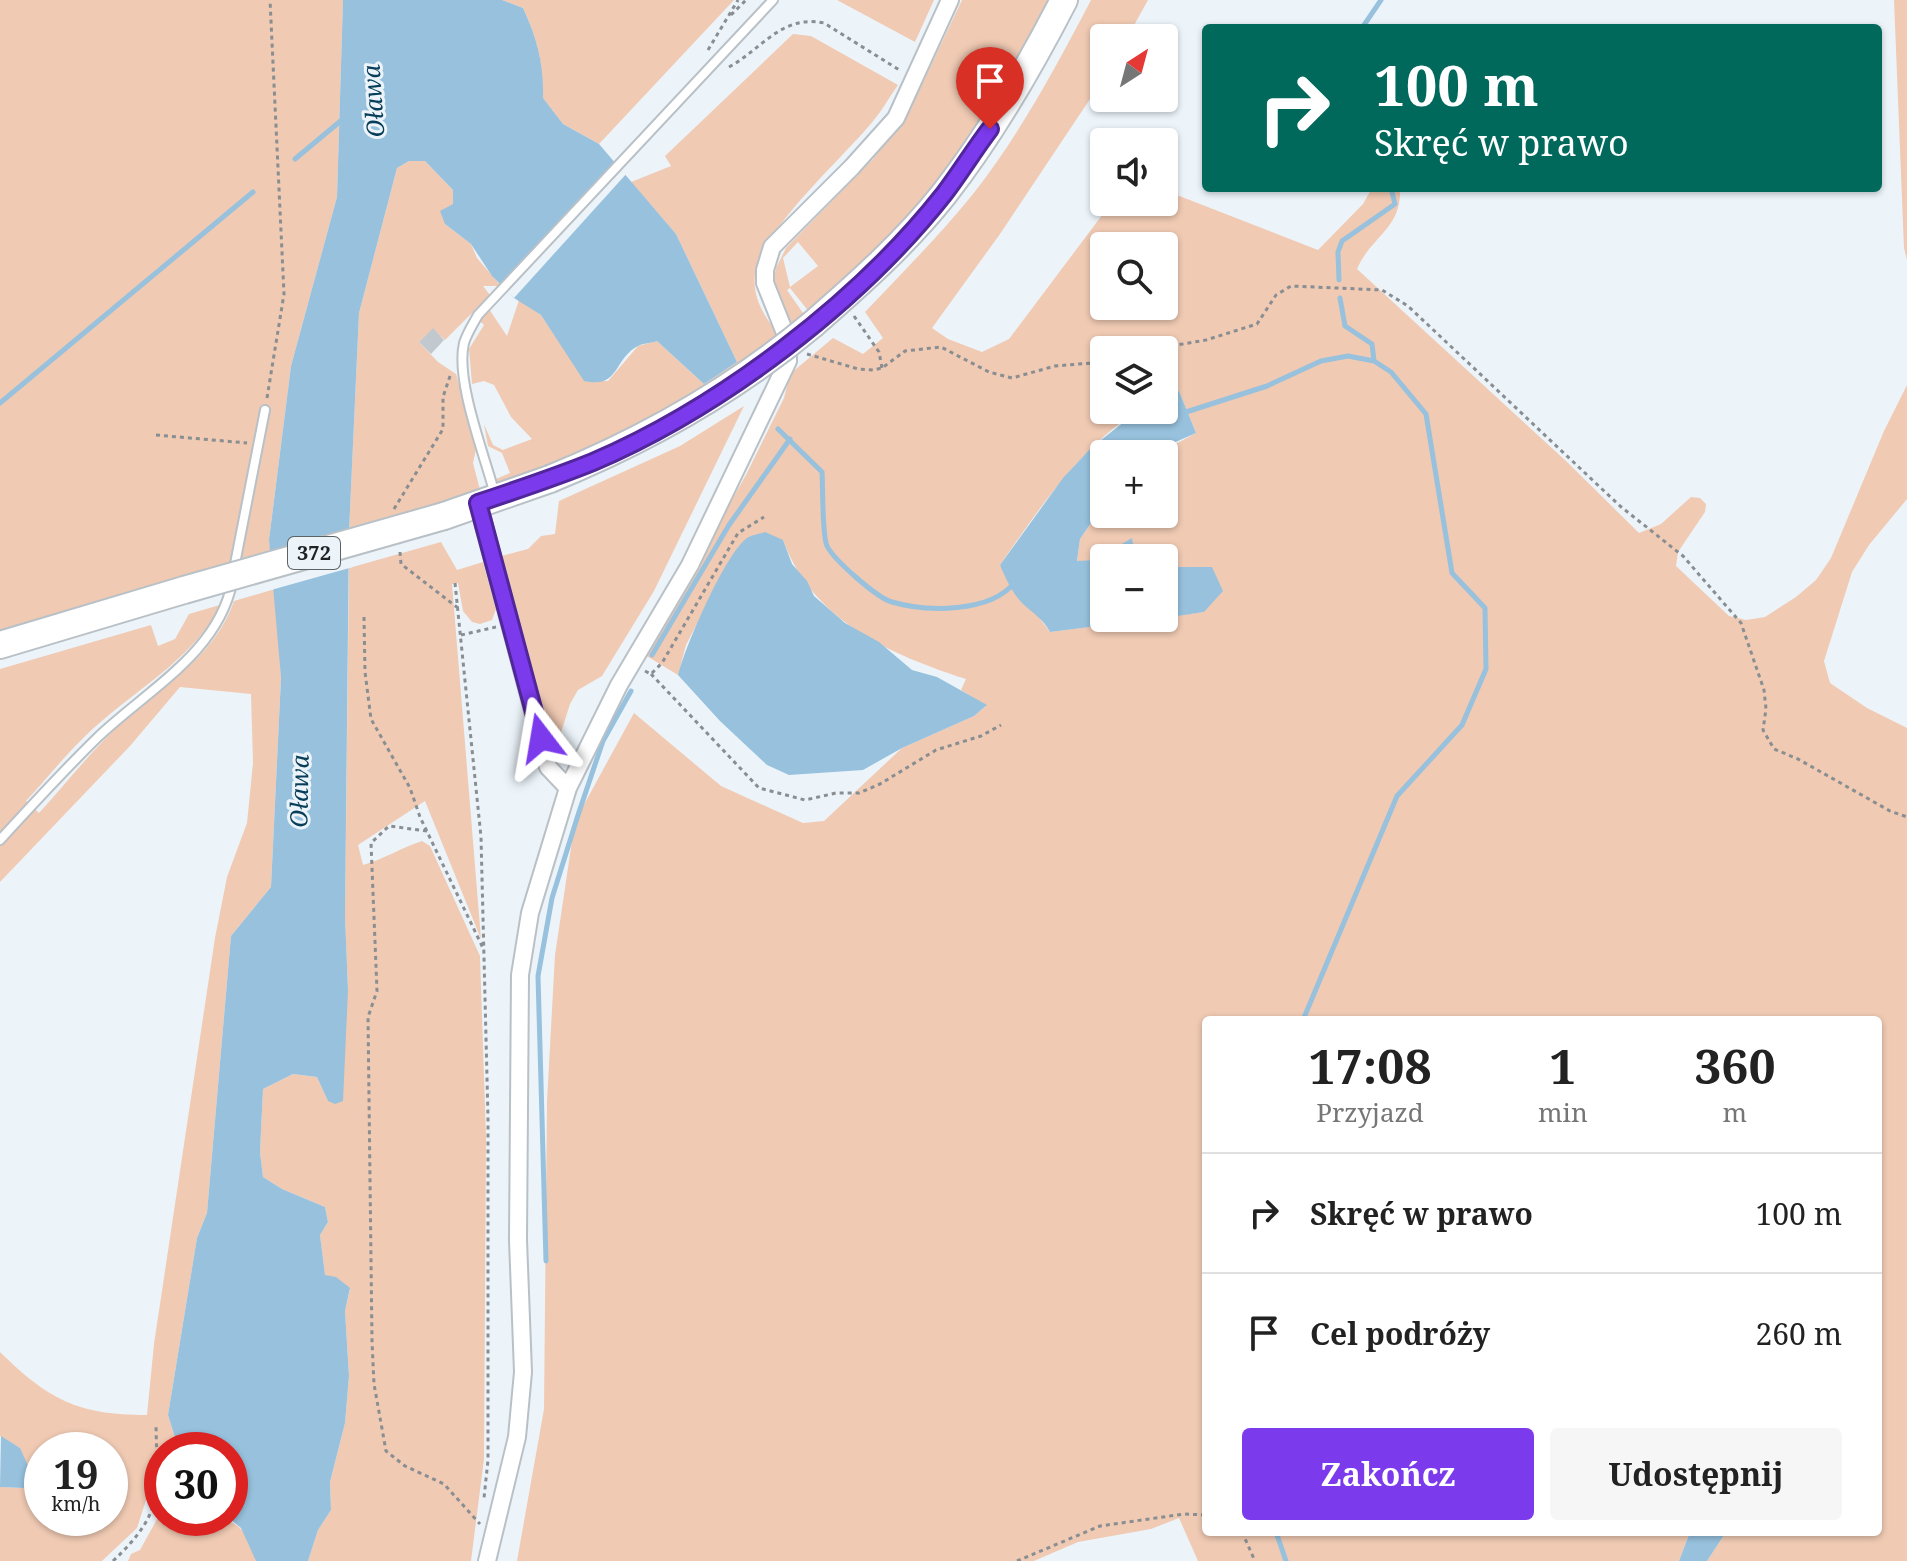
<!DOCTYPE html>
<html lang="pl">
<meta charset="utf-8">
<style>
:root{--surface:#fff;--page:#f6f6f6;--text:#222;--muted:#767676;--line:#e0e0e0;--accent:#7c3aed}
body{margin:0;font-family:"Noto Serif",serif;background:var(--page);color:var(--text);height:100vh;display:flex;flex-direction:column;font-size:30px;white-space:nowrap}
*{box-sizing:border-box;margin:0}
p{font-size:26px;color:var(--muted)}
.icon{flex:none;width:44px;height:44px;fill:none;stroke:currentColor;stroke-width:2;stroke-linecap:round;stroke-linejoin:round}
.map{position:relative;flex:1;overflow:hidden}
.drawer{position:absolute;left:1202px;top:1016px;width:680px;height:520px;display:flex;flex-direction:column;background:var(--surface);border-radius:8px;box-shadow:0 2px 6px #0004}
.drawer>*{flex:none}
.guide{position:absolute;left:1202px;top:24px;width:680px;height:168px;border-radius:8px;box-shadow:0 2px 6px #0004;background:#00695c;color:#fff;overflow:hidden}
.needle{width:52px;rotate:36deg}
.tools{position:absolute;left:1090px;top:24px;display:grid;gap:16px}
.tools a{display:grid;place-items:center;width:88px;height:88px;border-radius:8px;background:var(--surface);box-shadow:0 2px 6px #0004;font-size:40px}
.speed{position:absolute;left:24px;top:1432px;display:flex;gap:16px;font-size:40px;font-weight:700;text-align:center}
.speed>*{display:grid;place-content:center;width:104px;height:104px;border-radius:50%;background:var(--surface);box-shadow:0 2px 6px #0004;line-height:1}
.speed small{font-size:20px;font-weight:400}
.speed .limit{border:12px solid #d22;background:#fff;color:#111}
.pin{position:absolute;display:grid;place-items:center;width:68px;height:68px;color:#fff;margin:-82px -34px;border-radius:50% 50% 50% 0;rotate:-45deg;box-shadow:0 0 8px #0007}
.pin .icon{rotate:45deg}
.me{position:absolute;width:88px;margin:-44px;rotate:346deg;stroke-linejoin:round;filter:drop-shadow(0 0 6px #0008)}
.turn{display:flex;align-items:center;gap:28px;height:168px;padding:0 40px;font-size:36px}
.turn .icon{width:104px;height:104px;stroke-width:2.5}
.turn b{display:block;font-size:56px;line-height:68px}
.eta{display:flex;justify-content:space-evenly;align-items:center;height:136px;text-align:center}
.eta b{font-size:48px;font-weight:700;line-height:56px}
.primary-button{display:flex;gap:16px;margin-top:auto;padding:16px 40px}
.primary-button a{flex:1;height:92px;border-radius:8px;background:var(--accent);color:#fff;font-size:32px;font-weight:700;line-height:92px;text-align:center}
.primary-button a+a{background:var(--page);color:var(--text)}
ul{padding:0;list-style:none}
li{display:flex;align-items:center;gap:24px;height:120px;padding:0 40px;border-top:2px solid var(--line)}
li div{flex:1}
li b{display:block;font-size:30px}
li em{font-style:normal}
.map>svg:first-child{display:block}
.green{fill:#f0cab3;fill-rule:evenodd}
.water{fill:#97c1dd}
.pier{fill:#ecf4fa}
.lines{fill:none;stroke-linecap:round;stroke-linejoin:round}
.stream{stroke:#97c1dd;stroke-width:5}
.building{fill:#c1c9cf}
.lane-casing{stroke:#b9c1c7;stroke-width:12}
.street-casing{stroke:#b9c1c7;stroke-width:20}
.primary-casing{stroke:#b9c1c7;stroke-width:30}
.path{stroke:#898e92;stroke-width:3;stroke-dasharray:4 4;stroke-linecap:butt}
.lane{stroke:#fff;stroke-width:8}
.street{stroke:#fff;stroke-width:16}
.primary{stroke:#fff;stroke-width:26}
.primary-bridge-casing{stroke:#b9c1c7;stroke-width:30;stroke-linecap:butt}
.primary-bridge{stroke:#fff;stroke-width:26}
.route-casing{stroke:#51269a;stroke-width:20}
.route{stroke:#7c3aed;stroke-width:14}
.labels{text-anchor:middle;stroke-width:6;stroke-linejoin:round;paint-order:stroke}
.shield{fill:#ecf4fa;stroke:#5d6265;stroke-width:2}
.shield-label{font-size:20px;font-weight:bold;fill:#202325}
.water-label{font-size:24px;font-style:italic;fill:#063d59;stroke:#ecf4fa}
</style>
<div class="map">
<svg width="1907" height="1561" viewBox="0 0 1907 1561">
<rect width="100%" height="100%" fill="#ecf4fa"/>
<path class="green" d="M0,0H343L337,197L291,366L269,540L271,556L0,630Z
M502,0H734L599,144L563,124L542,97C544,64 537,38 523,8Z
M837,0H934L915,42Z
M962,0H1052C1012,88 945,181 878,251C856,273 832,293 810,313L790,288L787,290L805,316L793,326L778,294L774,279L776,268L786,248L873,159L907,116ZM798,242L818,266L790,287L783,258Z
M1091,0H1148L1127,38H1104V78L1000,234L932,328L948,339L982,352L1009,339L1112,202H1164V190L1318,250L1363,204L1372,188H1400C1402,229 1371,236 1357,269L1566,461L1639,533L1661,524L1691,497L1700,498L1706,504L1705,512L1678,552L1676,566L1729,616L1746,620L1765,617L1796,597L1816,580L1831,558L1884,431L1907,385V499L1869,545L1852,572L1824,661L1830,683L1867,708L1907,728V1561H1707L1726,1532H1878V1020H1206V1532H1690L1679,1561H1198L1179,1518L1151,1529L1078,1542L1034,1561H517L544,1409L547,1101L555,955L575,821L634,713L721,786L803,823L824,821L902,748L974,716L986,706L961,690L966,679C889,654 813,621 783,540L732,556L686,645L678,675L645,655L747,473L784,398L790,374L833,338L863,354L883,338L865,312C902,273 939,236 973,194C1020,134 1056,67 1091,0ZM1104,246H1164V306H1104ZM1104,350H1164V397L1179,391L1196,433L1157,454H1164V514H1104V504L1080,539L1077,562L1095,560L1132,539L1136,558H1164V567H1212L1204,612L1050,632L1000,565C1038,510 1081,446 1139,410H1104Z
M1894,0H1907V260L1904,248Z
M793,34L811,36L898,85C890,96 883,109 874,120C845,156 759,232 755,275C752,299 766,319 780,336L668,411L607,442L506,486L498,483L496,479L510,473L502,453L488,446L484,424L493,445L503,450L532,439L511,417L494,385L484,381L472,384L469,349L484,325L479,320L489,309L507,336L519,300L541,315L585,381H608L638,346L657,341L704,384L737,362L676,234L631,182L671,166L665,156Z
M409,161H425L453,190V204L445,224L471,244L477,258L501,286H483L490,295L445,340L433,329L419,342L438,362L456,374L477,445L473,463L480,490L476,495L349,532L359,313L397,168Z
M744,406L654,591L602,676L578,690L570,704L557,745L549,741L498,557L528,549L541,536L555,534L559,501L680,446Z
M441,542L457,570L483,562L496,609L492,620L480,624L472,622L463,611L458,583L452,584L481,939L425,801L358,845L363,865C384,859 401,848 422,841L430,846L480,956L486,1137L484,1459L471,1561H308L318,1530L331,1510L330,1482L345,1423L349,1376L345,1311L350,1289L325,1275L320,1235L328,1222L325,1207L282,1189L263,1177L260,1152L263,1089L293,1074L317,1077L328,1101L348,990L345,916L349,568Z
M275,589L281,678L271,887L231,936L207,1213L197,1238L168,1415L179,1450H162V1504L146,1500L137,1528L102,1561H0V1487L24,1488L20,1448L0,1436V1352C49,1400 78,1415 147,1415L154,1344L215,938L227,877L247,823L253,763L251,694L180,687L130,746L0,882V669L151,625L158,646L175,639L189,614L223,604C190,659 150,680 103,720C75,743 51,774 26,801L39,813C64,786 87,756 114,730C156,689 214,660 234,601ZM42,1450H110V1518H42Z
M162,1510V1518C207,1518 244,1505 256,1561H128L131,1554L140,1550Z"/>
<path class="water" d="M343,0H502L523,8C537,38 544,64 543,98L563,124L599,144L676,234L737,362L704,384L657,341C652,343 643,343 638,346C613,359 620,389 584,381L541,315L514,298L492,276L471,244L445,224L440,211L453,204V190L425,161H409L397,168L359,313L349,532L345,916L348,990L343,1101L335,1104L328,1101L317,1077L293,1074L263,1089L260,1152L263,1177L282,1189L325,1207L328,1222L320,1235L325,1275L336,1277L350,1288L345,1311L349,1376L345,1423L330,1482L331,1510L318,1530L308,1561H256L241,1528L229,1518L230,1450H179L168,1415L197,1238L207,1213L231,936L271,887L281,678L269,540L291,366L337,197Z
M1179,391L1196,433L1171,444L1157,454H1104V504L1080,539L1077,561L1095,560L1132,538L1136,558H1104V618H1161L1050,632C1043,619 1034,614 1023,604C1012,593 1006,579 1000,565L1063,478L1091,448L1139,410H1164V397Z
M765,532L783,540L792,564L807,581L814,596L845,623L879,642L912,670L937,677L987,705L974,716L902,748L863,770L789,775L767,765L720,721L678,675C685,647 725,554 747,538C752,535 760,534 765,532Z
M1164,567H1212L1223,591L1204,612L1164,618Z
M1,1436L20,1448L30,1470L24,1488L0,1487Z
M1690,1532H1726L1707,1561H1679Z"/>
<path class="pier" d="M617,159L628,172L514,298L501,286Z
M353,531V567L271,590L267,556Z"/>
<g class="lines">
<path class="stream" d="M1362,28L1381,0
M295,159L343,119
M1339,280L1338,252L1342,241L1395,204L1391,188
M1340,298L1345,326L1372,344L1374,361
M0,403L253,192
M1183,413L1267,386L1321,361L1348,356L1374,361L1391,372L1426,414L1452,573L1485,608L1486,669L1462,725L1397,796L1303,1020
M778,429L822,472C823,487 822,536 827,546C834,560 877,598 892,602C926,612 990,613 1014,583
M652,655L729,525L790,439
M1206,1182V1184
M546,1261L538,976L552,898L579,812L603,741L631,691
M1276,1532L1286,1561"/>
</g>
<path class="building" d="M433,328L444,340L431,354L419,342Z"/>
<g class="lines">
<defs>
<path id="lane" d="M495,495C485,456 455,381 464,343C467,333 473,324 478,315L773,0
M234,569L265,410
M0,840C32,805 64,770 98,737C146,691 218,653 232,583"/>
<path id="street" d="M478,503L548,767L568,788
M487,1561L517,1437L523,1372L518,1240L520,975L530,913L568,788L619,685L690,565L788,361L787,338L765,283V270L772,247L852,167L896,118L950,0"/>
<path id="primary" d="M813,324C859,284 906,242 944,194C991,134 1029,68 1064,0
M444,516L550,479
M0,645L184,590"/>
</defs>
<use href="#lane" class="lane-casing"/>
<use href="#street" class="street-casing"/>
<use href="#primary" class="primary-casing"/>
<path class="path" d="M731,15L746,0
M708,50L738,0
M729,67C762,49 782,14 824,23L901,71
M854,316L879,352L882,368
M1148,350L1206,340L1257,324L1276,295L1291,286L1382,290L1408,306L1620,506L1683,556L1741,623L1764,690L1766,709L1763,730L1774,749L1798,759L1890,811L1907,817
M807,354L858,369L873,370L882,368L905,351L941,347L989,372L1012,378L1055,366L1104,362
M267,398L284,294L270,0
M156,435L247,443
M394,509L443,429V397L451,373
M400,552L401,564L458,608
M455,583L481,837L488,1118V1460L484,1498
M364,617L365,672L371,719L410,788L420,817L483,948
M461,635L496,627
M645,671L651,674L662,663L738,533L764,517
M651,674L759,788L805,800L836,793H859L880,784L936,750L981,736L1001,725
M427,831L389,826L371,843L377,991L368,1017L372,1341L374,1384L386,1451L405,1466L444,1484L480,1524
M181,1518L199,1528
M1242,1532L1255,1561
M113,1561C166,1511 157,1492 156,1425
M1017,1561L1100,1526L1184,1514L1206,1515"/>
<use href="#lane" class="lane"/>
<use href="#street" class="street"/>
<use href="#primary" class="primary"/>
<defs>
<path id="primary-bridge" d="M550,479C646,440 733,391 813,324
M184,590L444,516"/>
</defs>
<use href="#primary-bridge" class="primary-bridge-casing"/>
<use href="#primary-bridge" class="primary-bridge"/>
</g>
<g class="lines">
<defs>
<path id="route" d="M541,738L478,503C517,490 556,477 593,462C721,407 858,303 944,194C960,173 974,150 990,129"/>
</defs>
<use href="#route" class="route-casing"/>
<use href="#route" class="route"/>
</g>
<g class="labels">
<rect class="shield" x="288" y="537" width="52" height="32" rx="6"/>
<g class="shield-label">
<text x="314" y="560">372</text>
</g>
<g class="water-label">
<text transform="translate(374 101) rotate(-94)" y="8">Oława</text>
<text transform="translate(300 791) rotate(-89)" y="8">Oława</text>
</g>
</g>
</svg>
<div class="tools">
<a><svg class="needle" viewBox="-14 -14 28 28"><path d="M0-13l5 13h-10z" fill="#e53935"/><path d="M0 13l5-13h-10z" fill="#767676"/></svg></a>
<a><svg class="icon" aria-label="sound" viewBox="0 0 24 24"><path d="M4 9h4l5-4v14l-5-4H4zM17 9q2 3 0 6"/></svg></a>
<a><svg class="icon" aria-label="search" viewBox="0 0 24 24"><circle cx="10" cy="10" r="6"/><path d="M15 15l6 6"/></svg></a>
<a><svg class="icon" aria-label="layers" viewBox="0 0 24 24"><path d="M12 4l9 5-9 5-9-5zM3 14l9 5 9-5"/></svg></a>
<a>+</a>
<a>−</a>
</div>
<div class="speed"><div>19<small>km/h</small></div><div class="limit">30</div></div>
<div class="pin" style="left:990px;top:129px;background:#d93025"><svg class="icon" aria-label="arrive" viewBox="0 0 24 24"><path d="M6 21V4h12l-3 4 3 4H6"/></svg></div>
<svg class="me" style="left:541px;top:738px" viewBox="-20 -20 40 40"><path d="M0-17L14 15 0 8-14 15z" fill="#7c3aed" stroke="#fff" stroke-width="4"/></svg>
<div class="guide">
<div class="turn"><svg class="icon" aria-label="right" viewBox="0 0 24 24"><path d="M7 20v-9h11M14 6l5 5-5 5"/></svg><div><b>100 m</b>Skręć w prawo</div></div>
</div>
<section class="drawer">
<div class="eta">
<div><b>17:08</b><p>Przyjazd</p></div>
<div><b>1</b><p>min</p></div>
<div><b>360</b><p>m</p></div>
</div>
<ul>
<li><svg class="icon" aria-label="right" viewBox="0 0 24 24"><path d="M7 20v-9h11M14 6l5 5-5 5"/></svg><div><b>Skręć w prawo</b></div><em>100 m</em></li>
<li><svg class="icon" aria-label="arrive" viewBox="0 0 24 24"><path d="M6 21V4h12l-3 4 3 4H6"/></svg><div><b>Cel podróży</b></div><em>260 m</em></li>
</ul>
<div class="primary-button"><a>Zakończ</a><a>Udostępnij</a></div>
</section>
</div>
